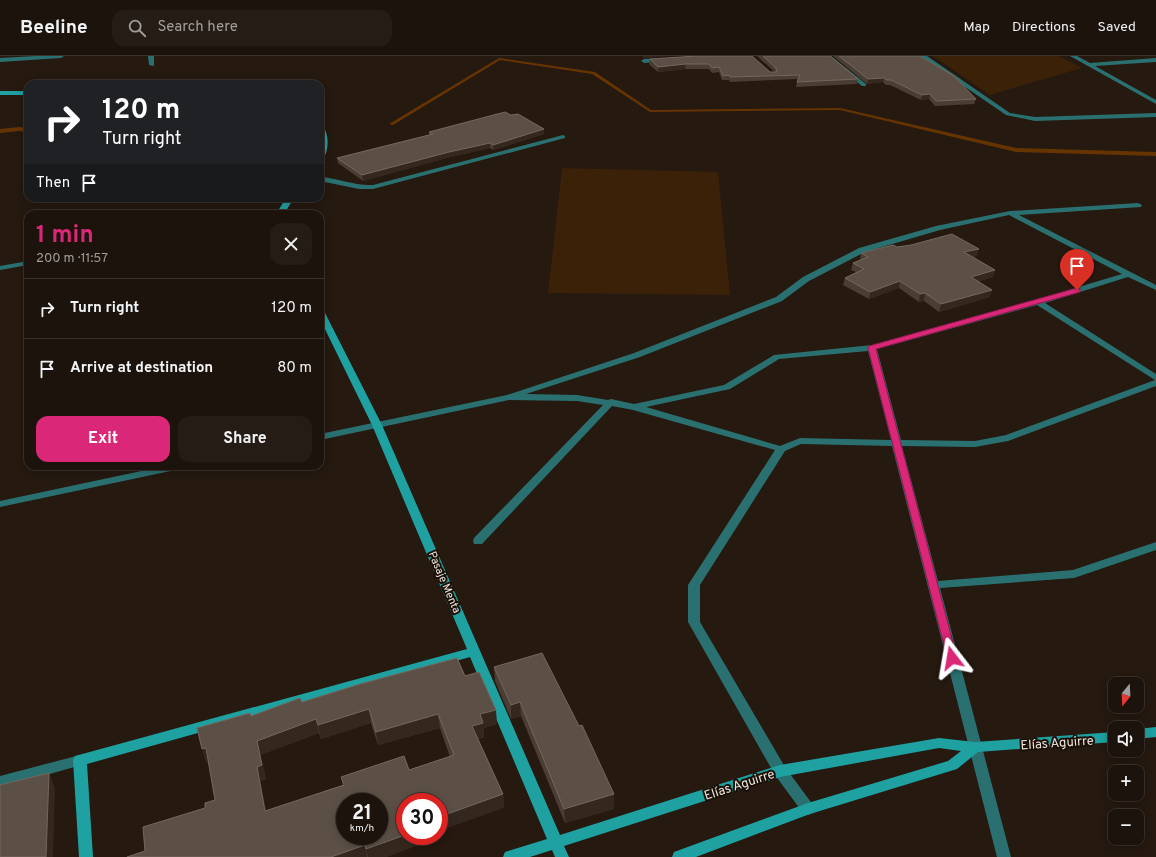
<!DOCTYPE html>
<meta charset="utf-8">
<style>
:root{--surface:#1c130c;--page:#251c15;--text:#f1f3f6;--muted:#a09e9d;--line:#3a322d;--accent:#db2777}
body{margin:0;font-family:Overpass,sans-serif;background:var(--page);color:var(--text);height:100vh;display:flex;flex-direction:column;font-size:15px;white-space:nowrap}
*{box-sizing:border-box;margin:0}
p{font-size:13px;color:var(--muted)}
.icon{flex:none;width:22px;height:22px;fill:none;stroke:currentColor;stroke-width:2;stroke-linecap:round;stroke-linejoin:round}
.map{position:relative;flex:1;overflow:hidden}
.sheet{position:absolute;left:24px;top:154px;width:300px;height:260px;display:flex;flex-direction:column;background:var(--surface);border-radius:12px;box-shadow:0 2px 10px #0003,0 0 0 1px var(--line)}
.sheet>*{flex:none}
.hud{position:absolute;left:24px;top:24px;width:300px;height:122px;border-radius:12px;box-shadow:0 2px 10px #0003,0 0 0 1px var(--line);background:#202124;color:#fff;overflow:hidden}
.needle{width:26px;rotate:198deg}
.fabs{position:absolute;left:1108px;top:621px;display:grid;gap:8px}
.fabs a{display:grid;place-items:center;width:36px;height:36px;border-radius:8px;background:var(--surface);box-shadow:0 2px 10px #0003,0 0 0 1px var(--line);font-size:20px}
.speed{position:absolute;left:336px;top:737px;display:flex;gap:8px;font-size:20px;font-weight:700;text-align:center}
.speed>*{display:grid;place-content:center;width:52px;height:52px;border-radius:50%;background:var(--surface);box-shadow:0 2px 10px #0003,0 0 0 1px var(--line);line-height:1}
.speed small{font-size:10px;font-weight:400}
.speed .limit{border:6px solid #d22;background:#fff;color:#111}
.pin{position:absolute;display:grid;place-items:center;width:34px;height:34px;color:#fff;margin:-41px -17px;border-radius:50% 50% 50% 0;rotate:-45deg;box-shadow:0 0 4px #0007}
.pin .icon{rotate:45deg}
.me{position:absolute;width:44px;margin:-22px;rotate:346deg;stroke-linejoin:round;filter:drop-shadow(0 0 3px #0008)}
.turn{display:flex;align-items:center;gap:14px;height:84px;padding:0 12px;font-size:18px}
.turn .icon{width:52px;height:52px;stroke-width:2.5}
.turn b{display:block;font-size:28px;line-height:34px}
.then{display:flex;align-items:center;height:38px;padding:0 12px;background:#0003;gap:8px;font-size:15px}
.round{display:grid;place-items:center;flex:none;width:42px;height:42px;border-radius:12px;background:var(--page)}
.overview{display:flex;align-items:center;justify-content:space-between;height:68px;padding:0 12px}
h1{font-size:24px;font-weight:700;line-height:30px;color:var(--accent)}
.action{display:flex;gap:8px;margin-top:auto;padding:8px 12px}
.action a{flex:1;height:46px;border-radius:12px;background:var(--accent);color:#fff;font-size:16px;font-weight:700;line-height:46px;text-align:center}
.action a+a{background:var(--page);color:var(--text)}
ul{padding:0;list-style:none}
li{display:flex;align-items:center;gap:12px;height:60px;padding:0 12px;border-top:1px solid var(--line)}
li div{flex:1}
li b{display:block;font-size:15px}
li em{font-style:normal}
header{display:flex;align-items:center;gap:24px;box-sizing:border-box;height:56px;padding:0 20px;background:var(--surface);border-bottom:1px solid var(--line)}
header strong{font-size:19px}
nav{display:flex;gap:22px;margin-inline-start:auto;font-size:14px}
.search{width:280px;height:36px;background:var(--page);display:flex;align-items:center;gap:10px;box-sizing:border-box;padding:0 14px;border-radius:12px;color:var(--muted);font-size:15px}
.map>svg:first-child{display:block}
.green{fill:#3c2109}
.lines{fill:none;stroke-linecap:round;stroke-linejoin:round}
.stream{fill:#663400;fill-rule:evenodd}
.street{fill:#2b7070;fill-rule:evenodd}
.secondary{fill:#1fa0a1;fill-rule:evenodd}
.wall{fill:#4a3e34;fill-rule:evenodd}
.shaded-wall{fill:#34271e}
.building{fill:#5c5046;stroke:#73675e;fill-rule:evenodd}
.route{fill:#db2777;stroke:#8e194d}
.labels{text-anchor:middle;stroke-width:4;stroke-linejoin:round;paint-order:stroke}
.street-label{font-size:11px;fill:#eee5df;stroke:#1b1008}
.near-street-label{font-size:13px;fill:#eee5df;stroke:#1b1008}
</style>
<header>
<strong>Beeline</strong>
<div class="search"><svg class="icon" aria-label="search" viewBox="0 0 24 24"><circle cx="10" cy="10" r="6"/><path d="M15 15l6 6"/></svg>Search here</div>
<nav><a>Map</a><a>Directions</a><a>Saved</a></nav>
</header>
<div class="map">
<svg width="1156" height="801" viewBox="0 0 1156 801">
<rect width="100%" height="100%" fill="#251910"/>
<path class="green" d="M933,0H1059L1082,12L990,39Z
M562,112L718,116L730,239L548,237Z"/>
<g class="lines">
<path class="stream" d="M499,2L595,16L651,54L840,52L1016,92L1156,96V100L1016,96L840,54L650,56L592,18L500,4L393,69L389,68Z
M19,71L28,72V76L19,75L0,77V73Z"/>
<path class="street" d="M36,0H64L61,2L0,6V2Z
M148,0H154V10L149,9Z
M825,0H831L866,28V30H862Z
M920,0H927L1010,57L1035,61L1156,57V61L1035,65L1006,59Z
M1070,0H1077L1090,7L1156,2V6L1095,10L1156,44V48Z
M662,2L665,4L664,5L644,7L641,5L644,3Z
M563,79L565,80V82L373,133H359L320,125V121C338,122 355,130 373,129Z
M1138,147L1142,149L1141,151L1019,159L1156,229V234L1128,221L1045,247L1156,318V330L1008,385L975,391L902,390L938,525L1073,514L1156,486V494L1074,522L940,532L1011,801H997L892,390L801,388L785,395L700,529V566L785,711L813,749L815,753L813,757L808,759L803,757L775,719L688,566V529L775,394L633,354L612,350L482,488H474L473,485L474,482L603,349L577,345L509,344L320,384V378L507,339L634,297L776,241L803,221L859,192L936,170L1010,155ZM1009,159L1122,218L1035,244L872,289L774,299L724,329L634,348L611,343L608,344L577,339L526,338L640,301L782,245L809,225L865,196L940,174ZM1037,249L1155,324L1006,379L975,385L901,384L877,293ZM868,295L891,384L800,382L780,390L646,351L730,333L779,303Z
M28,205V209L0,214V210Z
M165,410H185L180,413L0,451V445Z
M80,699L85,700L87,704L85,708L0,732V720Z"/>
<path class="secondary" d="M0,35H28V39H0Z
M320,67L322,68C330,80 329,94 322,106L320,107L322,87Z
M286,142H294L284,158H276Z
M320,252L324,255L382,369L560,779L780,709L939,682L975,686L1115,676V686L978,696L957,713L810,758L696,801H672L674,796L808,747L948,705L961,695L939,692L780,721L564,790L569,801H555L552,794L530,801H503L505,796L547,783L470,601L87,708L93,801H79L73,704L75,700L467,593L372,369L320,263Z
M1156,671V681L1137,683V673Z"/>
</g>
<path class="wall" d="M697,0L770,16H775L757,0H830L858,23L857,28L796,31L797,26L798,23L730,26L729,24H722L719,16L712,17L709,13H685L658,16L649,8L650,3Z
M833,0H920L976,43L974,48L935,50L929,43L921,44L890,29H886L883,26L867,28Z
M429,76L544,78L493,94L490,92L450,101L363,125L338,107L337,102L429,79Z
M897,191L977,200L973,201L995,214L993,221L979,225L990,241L939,256L924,245L919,246L899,232L869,243L843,229L845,222L856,216L851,214L853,207L860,204L861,197Z
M494,611L579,670L614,738V753L565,767L521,660L511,663L495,625Z
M465,620L497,668L484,672V681L478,683L503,738L504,752L405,746L433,783L386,801H127L145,795L205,752L215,744L208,706L206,707L251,660L302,646ZM371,667L378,689L440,672L450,701L409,714L341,721L343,729L266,755L260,725L266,723L260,699L319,677L321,683Z"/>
<path class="shaded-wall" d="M643,0H669L643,2Z
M686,8L685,13L658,16V11Z
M884,22L883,26L867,28L868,23Z
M930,38L929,43L921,44L922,39Z
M544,73V78L493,94V89Z
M490,87V92L450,101L363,125L362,119L449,96Z
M979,193L977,200L962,203L964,196Z
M995,214L993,221L970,228L971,221Z
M900,225L899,232L869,243L870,236Z
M992,234L990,241L939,256L941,248Z
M925,237L924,245L919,246L920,238Z
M520,646L521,660L511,663V649Z
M369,653L371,667L321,683L318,669Z
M496,654L497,668L484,672V681L473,684L472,670L480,658Z
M438,658L440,672L378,689L376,676Z
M316,663L319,677L260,699L266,723L260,725L269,769L265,755L257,711V685Z
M206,692L210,706L206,707L202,693Z
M49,717L55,732L53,801H46Z
M503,738L504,752L439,775V761Z
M614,738V753L565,767L564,753Z
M405,779V780H433V783L386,801H368L366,793Z
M365,789L367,801H331Z"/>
<path class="building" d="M697,0H752L770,16H777L776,12L763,0H830L858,23L797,26L800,19L730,21L729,19L723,20L719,11L712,12L709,8H686L658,11L650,3Z
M839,0H920L954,20L976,43L936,45L930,38L922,39L891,24H887L884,22L868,23Z
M505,56L511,59L518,58L544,73L493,89L490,87L449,96L362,119L337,102L433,78L429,76Z
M952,178L979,193L964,196L995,214L971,221L992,234L941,248L925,237L920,238L900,225L870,236L845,222L864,213L853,207L868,201L861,197L893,189L897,191L911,189Z
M542,597L579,670L582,669L614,738L564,753L520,646L511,649L494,611Z
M457,602L465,620L479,616L496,654L480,658L483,667L472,670L503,738L439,761V746H405V779L366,793L365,789L331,801H127L145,795L143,771L205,752V747L215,744L206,692L202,693L197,672L250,657L251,660L300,642L302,646L360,628ZM369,653L376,676L438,658L454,699L409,714L404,700L341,721L344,729L265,755L257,711L262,709L257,685L316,663L318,669ZM345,746H379V780H345Z
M49,717L46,801H0V729Z"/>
<path class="route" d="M1077,232L1080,233V236L876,293L957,602L956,605L952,606L948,605L868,292L869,290Z"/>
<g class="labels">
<g class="street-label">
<text transform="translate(445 526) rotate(67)" y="4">Pasaje Menta</text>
</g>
<g class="near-street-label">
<text transform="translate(1057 686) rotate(-4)" y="5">Elías Aguirre</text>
<text transform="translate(739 728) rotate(-18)" y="5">Elías Aguirre</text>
</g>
</g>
</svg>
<div class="fabs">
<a><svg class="needle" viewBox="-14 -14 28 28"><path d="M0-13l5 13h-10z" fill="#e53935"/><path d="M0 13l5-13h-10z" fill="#a09e9d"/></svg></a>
<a><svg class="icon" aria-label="sound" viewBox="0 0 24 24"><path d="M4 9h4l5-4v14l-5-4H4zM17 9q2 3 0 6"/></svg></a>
<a>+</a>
<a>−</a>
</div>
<div class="speed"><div>21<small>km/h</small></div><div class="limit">30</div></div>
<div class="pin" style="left:1077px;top:234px;background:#d93025"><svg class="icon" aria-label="arrive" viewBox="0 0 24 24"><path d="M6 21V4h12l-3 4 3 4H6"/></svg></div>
<svg class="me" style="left:952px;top:602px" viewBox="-20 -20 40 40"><path d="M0-17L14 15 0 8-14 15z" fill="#db2777" stroke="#fff" stroke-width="4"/></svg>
<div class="hud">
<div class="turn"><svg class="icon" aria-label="right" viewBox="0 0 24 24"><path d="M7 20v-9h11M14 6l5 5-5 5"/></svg><div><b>120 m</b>Turn right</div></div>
<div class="then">Then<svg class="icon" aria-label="arrive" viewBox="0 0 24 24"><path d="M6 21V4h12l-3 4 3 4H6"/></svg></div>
</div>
<section class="sheet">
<div class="overview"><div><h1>1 min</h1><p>200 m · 11:57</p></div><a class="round"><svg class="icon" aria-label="close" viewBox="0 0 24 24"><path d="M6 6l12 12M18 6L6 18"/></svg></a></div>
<ul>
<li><svg class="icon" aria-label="right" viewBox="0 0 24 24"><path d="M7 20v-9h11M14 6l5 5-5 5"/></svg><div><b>Turn right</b></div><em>120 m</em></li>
<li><svg class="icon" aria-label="arrive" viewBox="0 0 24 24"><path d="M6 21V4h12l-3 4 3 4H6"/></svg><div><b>Arrive at destination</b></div><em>80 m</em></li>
</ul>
<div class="action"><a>Exit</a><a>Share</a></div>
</section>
</div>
